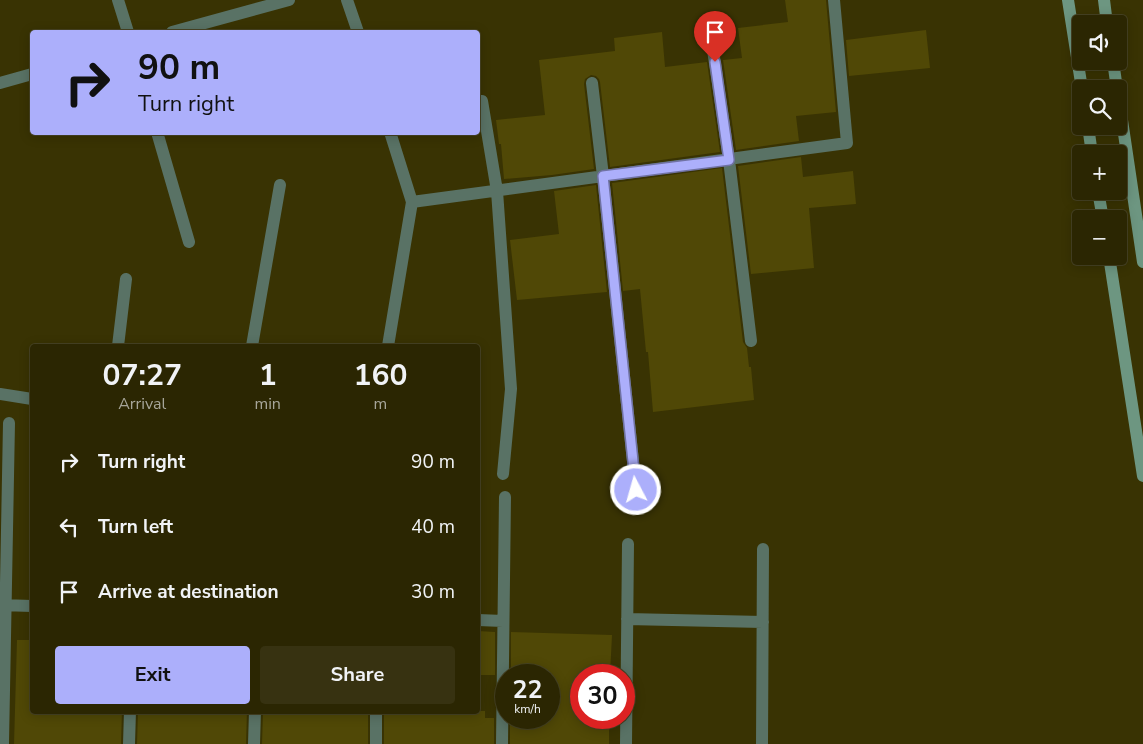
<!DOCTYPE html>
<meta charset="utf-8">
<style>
:root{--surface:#2b2602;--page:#373211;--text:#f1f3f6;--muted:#a6a599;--line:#474324;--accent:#acaffb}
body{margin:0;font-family:"Nunito Sans",sans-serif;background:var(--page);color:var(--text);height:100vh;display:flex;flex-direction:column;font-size:19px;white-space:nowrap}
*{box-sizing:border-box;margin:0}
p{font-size:16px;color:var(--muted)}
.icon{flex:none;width:28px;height:28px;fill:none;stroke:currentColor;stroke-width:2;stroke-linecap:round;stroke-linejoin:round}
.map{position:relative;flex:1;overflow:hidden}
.side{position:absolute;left:30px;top:344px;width:450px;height:370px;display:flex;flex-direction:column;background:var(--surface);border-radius:5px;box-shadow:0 2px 12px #0003,0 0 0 1px var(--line)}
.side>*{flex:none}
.guide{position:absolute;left:30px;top:30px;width:450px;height:105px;border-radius:5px;box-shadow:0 2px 12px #0003,0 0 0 1px var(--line);background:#acaffb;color:#111;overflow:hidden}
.buttons{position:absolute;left:1072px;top:15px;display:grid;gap:10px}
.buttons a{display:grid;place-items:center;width:55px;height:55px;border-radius:5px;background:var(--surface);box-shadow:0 2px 12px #0003,0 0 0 1px var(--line);font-size:25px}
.speed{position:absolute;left:495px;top:664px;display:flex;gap:10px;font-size:25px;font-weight:700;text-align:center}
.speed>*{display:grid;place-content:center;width:65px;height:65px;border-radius:50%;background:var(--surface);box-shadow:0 2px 12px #0003,0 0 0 1px var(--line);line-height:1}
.speed small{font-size:12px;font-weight:400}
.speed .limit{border:8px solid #d22;background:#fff;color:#111}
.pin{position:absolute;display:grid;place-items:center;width:42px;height:42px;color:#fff;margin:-51px -21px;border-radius:50% 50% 50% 0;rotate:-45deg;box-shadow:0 0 5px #0007}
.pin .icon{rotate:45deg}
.me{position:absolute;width:55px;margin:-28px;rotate:354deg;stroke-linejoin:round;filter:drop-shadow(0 0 4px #0008)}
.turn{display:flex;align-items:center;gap:18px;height:105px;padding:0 25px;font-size:22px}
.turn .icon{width:65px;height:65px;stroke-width:2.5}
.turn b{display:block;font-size:35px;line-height:42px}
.eta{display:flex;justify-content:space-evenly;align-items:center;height:85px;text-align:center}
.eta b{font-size:30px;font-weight:700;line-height:35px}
.cta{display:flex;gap:10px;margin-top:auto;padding:10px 25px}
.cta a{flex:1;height:58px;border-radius:5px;background:var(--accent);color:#111;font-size:20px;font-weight:700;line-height:58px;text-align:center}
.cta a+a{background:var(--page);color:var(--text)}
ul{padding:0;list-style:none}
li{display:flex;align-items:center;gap:15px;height:65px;padding:0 25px}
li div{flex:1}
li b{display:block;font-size:19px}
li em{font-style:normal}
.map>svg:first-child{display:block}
.building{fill:#504806}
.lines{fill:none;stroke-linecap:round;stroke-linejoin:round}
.street{stroke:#597265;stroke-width:12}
.secondary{stroke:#6d9681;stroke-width:12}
.route-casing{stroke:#7072a3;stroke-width:12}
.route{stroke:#acaffb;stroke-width:9}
</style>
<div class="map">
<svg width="1143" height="744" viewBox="0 0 1143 744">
<rect width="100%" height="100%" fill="#393303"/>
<path class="building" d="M785,0H826L836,112L796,116L799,141L736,150L723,60L742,58L738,28L788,22Z
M926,30L930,68L849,76L846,40Z
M662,32L665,67L707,62L720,152L610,167L600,82L599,79L596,76L591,75L585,79L584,84L594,169L552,175L504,179L501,144H499L496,120L545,115L539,60L615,51L614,38Z
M801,157L803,177L853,171L856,204L809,208L814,268L751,274L738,166Z
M722,168L743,342L747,348L749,367H751L754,400L653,412L648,352H646L640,289L623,291L612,183Z
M596,185L607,292L517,300L510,240L559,234L554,191Z
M478,631L495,632V675H478Z
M511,632L612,635L610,675H581V718H609V744H510V718H549V675H511Z
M17,640H32V711H122L121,744H14Z
M138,711H247L246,744H137Z
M263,711H368V744H262Z
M384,711H485V718H494V744H384Z"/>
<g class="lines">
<path class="street" d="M118,0L128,32
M347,0L358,32
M172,32L289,0
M712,43L729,160L751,341
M0,83L32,74
M592,83L603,176L636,490
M482,101L497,191L511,389L503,474
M157,132L189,242
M390,132L412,202
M118,346L126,279
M252,346L280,185
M388,346L412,202L847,143L834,0
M0,394L32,399
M0,605L32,606
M627,619L763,622
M478,620L503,621
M3,744L9,423
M129,744L130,711
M254,744L255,711
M376,744V711
M502,744L505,497
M626,744L628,544
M762,744L763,549"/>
<path class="secondary" d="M1068,0L1082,89
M1104,0L1107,24
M1113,61L1117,89
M1119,100L1143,262
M1088,126L1092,154
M1098,191L1103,219
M1109,256L1143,476"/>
</g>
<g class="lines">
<defs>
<path id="route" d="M636,490L603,176L729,160L715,62"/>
</defs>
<use href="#route" class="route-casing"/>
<use href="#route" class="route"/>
</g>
</svg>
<div class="buttons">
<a><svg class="icon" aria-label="sound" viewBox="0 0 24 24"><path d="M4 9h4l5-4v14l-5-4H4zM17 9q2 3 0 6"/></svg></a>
<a><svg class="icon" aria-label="search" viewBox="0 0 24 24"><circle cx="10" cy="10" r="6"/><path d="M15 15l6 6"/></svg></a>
<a>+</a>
<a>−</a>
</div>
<div class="speed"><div>22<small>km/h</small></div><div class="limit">30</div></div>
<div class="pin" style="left:715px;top:62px;background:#d93025"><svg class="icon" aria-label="arrive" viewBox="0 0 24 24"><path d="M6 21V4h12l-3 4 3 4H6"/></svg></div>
<svg class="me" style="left:636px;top:490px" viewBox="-20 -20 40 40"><circle r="17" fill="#acaffb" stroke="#fff" stroke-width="3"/><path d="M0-11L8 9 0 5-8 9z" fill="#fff"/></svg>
<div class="guide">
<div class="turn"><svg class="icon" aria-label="right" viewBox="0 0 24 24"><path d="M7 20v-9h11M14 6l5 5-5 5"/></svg><div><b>90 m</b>Turn right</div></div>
</div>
<section class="side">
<div class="eta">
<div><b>07:27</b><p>Arrival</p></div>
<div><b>1</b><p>min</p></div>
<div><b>160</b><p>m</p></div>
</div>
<ul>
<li><svg class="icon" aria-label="right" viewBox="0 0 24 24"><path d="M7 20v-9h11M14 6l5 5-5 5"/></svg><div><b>Turn right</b></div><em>90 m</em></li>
<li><svg class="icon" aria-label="left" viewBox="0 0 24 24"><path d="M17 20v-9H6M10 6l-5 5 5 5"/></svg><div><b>Turn left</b></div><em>40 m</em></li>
<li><svg class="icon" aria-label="arrive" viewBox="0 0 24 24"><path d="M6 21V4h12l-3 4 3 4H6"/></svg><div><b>Arrive at destination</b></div><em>30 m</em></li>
</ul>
<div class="cta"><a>Exit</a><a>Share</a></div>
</section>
</div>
